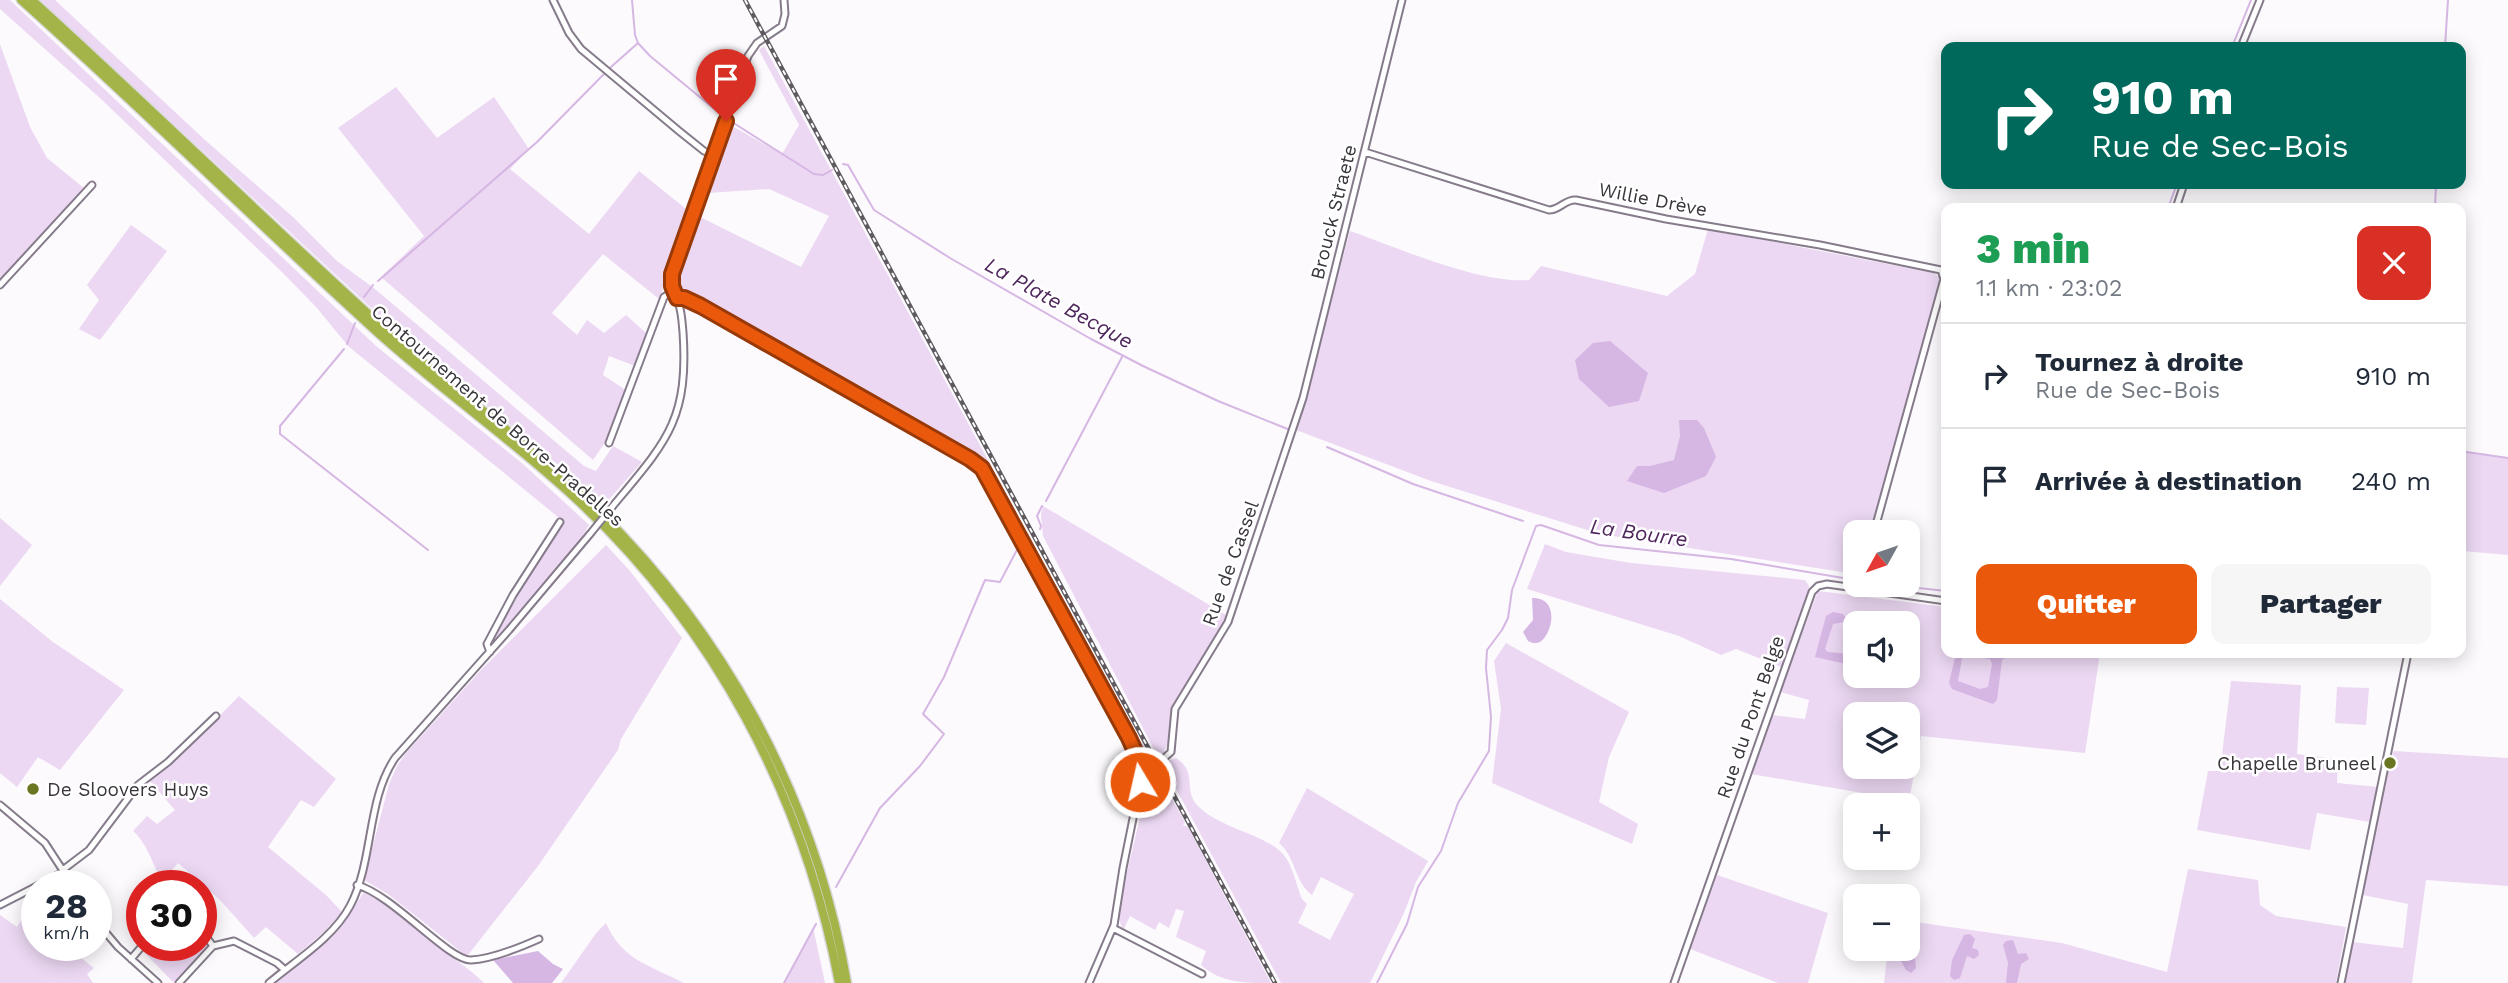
<!DOCTYPE html>
<html lang="fr">
<meta charset="utf-8">
<style>
:root{--surface:#fff;--page:#f6f6f7;--text:#1f2937;--muted:#747a83;--line:#e0e1e3;--accent:#ea580c}
body{margin:0;font-family:"Work Sans",sans-serif;background:var(--page);color:var(--text);height:100vh;display:flex;flex-direction:column;font-size:26px;white-space:nowrap}
*{box-sizing:border-box;margin:0}
p{font-size:23px;color:var(--muted)}
.icon{flex:none;width:38px;height:38px;fill:none;stroke:currentColor;stroke-width:2;stroke-linecap:round;stroke-linejoin:round}
.map{position:relative;flex:1;overflow:hidden}
.panel{position:absolute;left:1941px;top:203px;width:525px;height:455px;display:flex;flex-direction:column;background:var(--surface);border-radius:14px;box-shadow:0 4px 18px #0003}
.panel>*{flex:none}
.banner{position:absolute;left:1941px;top:42px;width:525px;height:147px;border-radius:14px;box-shadow:0 4px 18px #0003;background:#00695c;color:#fff;overflow:hidden}
.needle{width:46px;rotate:230deg}
.buttons{position:absolute;left:1843px;top:520px;display:grid;gap:14px}
.buttons a{display:grid;place-items:center;width:77px;height:77px;border-radius:14px;background:var(--surface);box-shadow:0 4px 18px #0003;font-size:35px}
.speed{position:absolute;left:21px;top:870px;display:flex;gap:14px;font-size:35px;font-weight:700;text-align:center}
.speed>*{display:grid;place-content:center;width:91px;height:91px;border-radius:50%;background:var(--surface);box-shadow:0 4px 18px #0003;line-height:1}
.speed small{font-size:18px;font-weight:400}
.speed .limit{border:10px solid #d22;background:#fff;color:#111}
.pin{position:absolute;display:grid;place-items:center;width:60px;height:60px;color:#fff;margin:-72px -30px;border-radius:50% 50% 50% 0;rotate:-45deg;box-shadow:0 0 7px #0007}
.pin .icon{rotate:45deg}
.me{position:absolute;width:77px;margin:-38px;rotate:351deg;stroke-linejoin:round;filter:drop-shadow(0 0 5px #0008)}
.turn{display:flex;align-items:center;gap:24px;height:147px;padding:0 35px;font-size:32px}
.turn .icon{width:91px;height:91px;stroke-width:2.5}
.turn b{display:block;font-size:49px;line-height:60px}
.round{display:grid;place-items:center;flex:none;width:74px;height:74px;border-radius:14px;background:var(--page)}
.head{display:flex;align-items:center;justify-content:space-between;height:119px;padding:0 35px}
h1{font-size:42px;font-weight:800;line-height:52px;color:#1e9e55}
.action{display:flex;gap:14px;margin-top:auto;padding:14px 35px}
.action a{flex:1;height:80px;border-radius:14px;background:var(--accent);color:#fff;font-size:28px;font-weight:800;line-height:80px;text-align:center}
.action a+a{background:var(--page);color:var(--text)}
ul{padding:0;list-style:none}
li{display:flex;align-items:center;gap:21px;height:105px;padding:0 35px;border-top:2px solid var(--line)}
li div{flex:1}
li b{display:block;font-size:26px}
li em{font-style:normal}
.map>svg:first-child{display:block}
.green{fill:#ecd8f3;fill-rule:evenodd}
.water{fill:#d6b6e3}
.lines{fill:none;stroke-linecap:round;stroke-linejoin:round}
.stream{stroke:#d6b6e3;stroke-width:2}
.minor-casing{stroke:#867b8a;stroke-width:9}
.highway-casing{stroke:#d7d7d8;stroke-width:11}
.minor{stroke:#fff;stroke-width:5}
.highway{stroke:#a4b449;stroke-width:8}
.rail-casing{stroke:#5e5a60;stroke-width:4.5}
.rail{stroke:#fff;stroke-width:2;stroke-dasharray:5;stroke-linecap:butt}
.minor-bridge-casing{stroke:#867b8a;stroke-width:9;stroke-linecap:butt}
.minor-bridge{stroke:#fff;stroke-width:5}
.route-casing{stroke:#983908;stroke-width:18}
.route{stroke:#ea580c;stroke-width:12}
.poi-dot{fill:#6a7621;stroke:#fff;stroke-width:2.5}
.labels{text-anchor:middle;stroke-width:5;stroke-linejoin:round;paint-order:stroke}
.street-label{font-size:19px;fill:#39353b;stroke:#fff}
.poi-label{font-size:19px;fill:#39353b;stroke:#fff;text-anchor:end}
.water-label{font-size:21px;font-style:italic;fill:#4e265c;stroke:#fff}
</style>
<div class="map">
<svg width="2508" height="983" viewBox="0 0 2508 983">
<rect width="100%" height="100%" fill="#fcfafd"/>
<path class="green" d="M0,0H10L376,346L523,464L589,525L579,542L497,639L492,638L563,521L348,346L317,308L284,274L101,99L0,9Z
M40,0H55L205,140L293,217L337,261L375,289L584,466L596,471L613,446L642,462L605,504L381,317Z
M0,44L30,127L47,158L84,188L0,281Z
M764,46L1008,497L1019,518L1015,521L989,474L978,458L875,403L676,286L677,278L700,217L801,267L829,216L769,189L708,193L732,126L782,154L799,125L759,50Z
M396,87L437,138L494,97L529,149L510,169L589,234L639,171L691,213L659,299L603,254L552,313L577,335L587,320L604,333L626,315L646,333L635,366L609,356L603,375L627,391L606,441L593,460L381,277L424,236L338,128Z
M131,225L167,251L100,340L79,329L99,300L87,285Z
M1708,229L1934,273L1941,279L1870,532H1855V574L1600,534L1431,481L1296,430L1350,231C1399,248 1479,284 1529,280L1541,266L1667,296L1695,274Z
M2460,451L2508,458V555L2463,551L2461,567Z
M1043,506L1228,616L1193,677L1174,706L1168,742L1163,755L1158,757L1043,536L1041,514Z
M0,518L32,545L0,586Z
M1545,544L1566,552L1631,563L1805,580L1809,586L1808,595L1781,667L1736,649L1721,655L1679,636L1527,589Z
M606,545L630,571L682,638L621,739L618,750L538,866L468,955H465L388,894L364,880L389,784L397,766L407,752L482,669Z
M1040,557L1149,756V762L1141,760L1039,565Z
M1818,591L1946,607V653H2100L2085,753L1921,736L1909,801L1751,774L1771,715L1805,719L1809,700L1780,692ZM1855,623H1908V676H1855ZM1855,714H1908V766H1855Z
M0,599L53,642L124,690L60,770L38,757L17,787L0,773Z
M1506,643L1629,712L1609,757L1599,802L1638,824L1632,844L1492,783L1501,709L1494,661Z
M2231,681L2301,685L2297,754L2338,759L2337,783L2378,787L2370,822L2317,813L2310,850L2197,830L2208,771H2220Z
M2337,687L2369,688L2366,725L2335,723Z
M239,696L336,779L314,807L301,800L268,847L326,895L342,912L325,931L298,954L266,927L254,938L219,899L178,863L162,881C152,864 148,844 133,831L147,816L157,824L175,810L149,780L171,765Z
M2394,751L2508,758V886L2426,880L2412,983H2345L2352,942L2403,948L2408,904L2363,895L2389,762Z
M1176,758C1198,772 1183,789 1197,805C1218,828 1265,834 1283,854C1293,865 1296,885 1302,899L1307,904L1298,923L1330,940L1354,894L1321,877L1312,895C1294,882 1296,857 1279,843L1307,788L1428,861L1416,882L1404,913L1370,983H1281L1162,763Z
M1154,767L1185,822L1183,825L1188,827L1271,983C1244,983 1221,983 1201,965L1206,951L1176,937L1184,911L1176,909L1169,928L1159,922L1155,930L1130,916L1123,931L1118,915L1121,898L1140,817L1147,773Z
M2188,869L2258,880L2260,905L2276,916L2346,927L2336,983H1884L1888,949L1908,948V921L2062,943L2167,972Z
M1717,875L1828,913L1808,983H1778L1690,949Z
M363,893C391,900 413,927 436,945C452,958 469,968 484,983H272L343,925Z
M27,911L37,917V945H77L75,953L94,968L87,974L93,983H0V915L17,927Z
M606,923C622,960 649,965 684,983H561L597,932Z
M813,927L825,983H784Z
M201,933L210,943V947L174,983L144,952L148,945H201Z"/>
<path class="water" d="M1610,341L1648,373L1639,401L1609,407L1579,379L1575,360L1593,343Z
M1679,420H1697L1704,428L1716,457L1706,476L1664,493L1627,481L1637,466H1650L1674,460L1680,436Z
M1532,598C1559,597 1554,632 1540,642C1535,644 1532,643 1528,641L1523,632L1533,620Z
M1833,612L1843,614L1846,618L1866,622L1875,617L1878,623H1855V628L1845,622L1833,624L1825,649L1828,652L1849,654L1855,642V666L1815,657L1826,616Z
M1956,653H1963L1958,681L1980,689L1988,687L1992,664L1990,659L1983,658L1982,653L2012,654L2002,660L1997,700L1993,704L1952,689L1949,683Z
M1911,929L1917,934L1914,948L1916,968L1911,973L1906,970L1895,950L1908,948V932Z
M1970,934L1975,939L1972,948L1978,950L1979,955L1974,959L1967,956L1960,978L1954,980L1950,976L1952,960L1964,935Z
M2013,940L2018,954L2026,953L2029,959L2021,964L2017,983H2006L2008,963L2003,945L2006,941Z
M538,951L553,964L563,969L552,983H513L493,960Z"/>
<g class="lines">
<path class="stream" d="M632,0L635,35L638,43L650,56L724,117L814,174L823,175L832,170
M2232,47L2251,0
M2445,47L2448,0
M611,67L638,43
M843,164L848,165L874,210L950,258L1091,339L1143,366L1218,401L1290,430
M2168,208L2177,184
M2435,208L2436,184
M378,281L537,142L605,73
M364,297L373,285
M347,344L355,323
M344,349L280,426V434L428,550
M1327,447L1413,484L1523,521
M2460,451L2508,458
M1046,501L1122,357
M1040,529L1041,526L1037,516L1042,506
M1025,536L1028,535
M1882,584L1946,591
M836,887L880,808L920,766L944,734L923,714L944,677L985,580L1000,582L1019,546V540
M784,983L816,924
M1377,983L1407,924L1418,887L1441,851L1458,803L1489,751L1491,717L1486,668L1487,650L1502,630L1508,618L1512,590L1536,526L1541,525L1599,545L1731,559L1855,580"/>
<defs>
<path id="minor" d="M553,0L569,33L581,49L679,131L704,151L715,156
M2241,47L2260,0
M1365,152L1549,210C1560,210 1565,199 1576,200L1666,219L1820,245L1941,270L1944,279L1874,532
M2176,208L2184,184
M0,285L92,185
M677,298H684L701,306L982,468L1120,721L1143,769
M609,443L664,297L673,291
M612,507C666,442 689,421 683,332C682,323 682,314 679,305C676,293 670,286 672,274L748,56L757,43L782,26L785,14L784,0
M490,652L487,644L513,595L560,522
M1143,769L1162,760L1171,752L1175,709L1228,622L1303,398L1402,0
M0,805L45,843L73,886
M64,869L89,850L138,785L168,762L216,716
M357,885C393,895 449,961 471,960C491,959 521,947 539,939
M37,886L65,871
M0,905L37,886
M96,921L118,947L158,983
M1113,928L1202,974
M213,946L234,941L277,963L285,970
M131,959L143,945
M179,983L213,946L201,930
M269,983C296,960 333,938 350,906C374,861 366,801 395,758L509,630L590,534
M1089,983L1114,925L1123,868L1143,769
M1674,983L1812,592L1818,586L1827,584L1946,601
M2341,983L2408,653"/>
<path id="highway" d="M21,0C142,108 257,223 377,332C440,389 510,438 573,496C714,626 804,796 839,983
M32,0C152,109 267,222 387,331C451,388 521,437 583,496C721,625 815,796 847,983"/>
</defs>
<use href="#minor" class="minor-casing"/>
<use href="#highway" class="highway-casing"/>
<use href="#minor" class="minor"/>
<use href="#highway" class="highway"/>
<defs>
<path id="rail" d="M745,0L1275,983"/>
</defs>
<use href="#rail" class="rail-casing"/>
<use href="#rail" class="rail"/>
<defs>
<path id="minor-bridge" d="M590,534L612,507"/>
</defs>
<use href="#minor-bridge" class="minor-bridge-casing"/>
<use href="#minor-bridge" class="minor-bridge"/>
</g>
<g class="lines">
<defs>
<path id="route" d="M726,121L672,274V286L677,298H684L701,306L970,459L982,468L1129,738L1143,769L1140,782"/>
</defs>
<use href="#route" class="route-casing"/>
<use href="#route" class="route"/>
</g>
<g class="poi-dot">
<circle cx="2390" cy="763" r="7"/>
<circle cx="33" cy="789" r="7"/>
</g>
<g class="labels">
<g class="street-label">
<text transform="translate(1653 199) rotate(11)" y="7">Willie Drève</text>
<text transform="translate(1333 212) rotate(-76)" y="7">Brouck Straete</text>
<text transform="translate(498 415) rotate(41)" y="7">Contournement de Borre-Pradelles</text>
<text transform="translate(1230 563) rotate(-70)" y="7">Rue de Cassel</text>
<text transform="translate(1750 717) rotate(-71)" y="7">Rue du Pont Belge</text>
</g>
<g class="poi-label">
<text x="2376" y="770">Chapelle Bruneel</text>
<text x="47" y="796" text-anchor="start">De Sloovers Huys</text>
</g>
<g class="water-label">
<text transform="translate(1059 303) rotate(29)" y="7">La Plate Becque</text>
<text transform="translate(1639 533) rotate(8)" y="7">La Bourre</text>
</g>
</g>
</svg>
<div class="buttons">
<a><svg class="needle" viewBox="-14 -14 28 28"><path d="M0-13l5 13h-10z" fill="#e53935"/><path d="M0 13l5-13h-10z" fill="#747a83"/></svg></a>
<a><svg class="icon" aria-label="sound" viewBox="0 0 24 24"><path d="M4 9h4l5-4v14l-5-4H4zM17 9q2 3 0 6"/></svg></a>
<a><svg class="icon" aria-label="layers" viewBox="0 0 24 24"><path d="M12 4l9 5-9 5-9-5zM3 14l9 5 9-5"/></svg></a>
<a>+</a>
<a>−</a>
</div>
<div class="speed"><div>28<small>km/h</small></div><div class="limit">30</div></div>
<div class="pin" style="left:726px;top:121px;background:#d93025"><svg class="icon" aria-label="arrive" viewBox="0 0 24 24"><path d="M6 21V4h12l-3 4 3 4H6"/></svg></div>
<svg class="me" style="left:1140px;top:782px" viewBox="-20 -20 40 40"><circle r="17" fill="#ea580c" stroke="#fff" stroke-width="3"/><path d="M0-11L8 9 0 5-8 9z" fill="#fff"/></svg>
<div class="banner">
<div class="turn"><svg class="icon" aria-label="right" viewBox="0 0 24 24"><path d="M7 20v-9h11M14 6l5 5-5 5"/></svg><div><b>910 m</b>Rue de Sec-Bois</div></div>
</div>
<section class="panel">
<div class="head"><div><h1>3 min</h1><p>1.1 km · 23:02</p></div><a class="round" style="background:#d93025;color:#fff"><svg class="icon" aria-label="close" viewBox="0 0 24 24"><path d="M6 6l12 12M18 6L6 18"/></svg></a></div>
<ul>
<li><svg class="icon" aria-label="right" viewBox="0 0 24 24"><path d="M7 20v-9h11M14 6l5 5-5 5"/></svg><div><b>Tournez à droite</b><p>Rue de Sec-Bois</p></div><em>910 m</em></li>
<li><svg class="icon" aria-label="arrive" viewBox="0 0 24 24"><path d="M6 21V4h12l-3 4 3 4H6"/></svg><div><b>Arrivée à destination</b></div><em>240 m</em></li>
</ul>
<div class="action"><a>Quitter</a><a>Partager</a></div>
</section>
</div>
